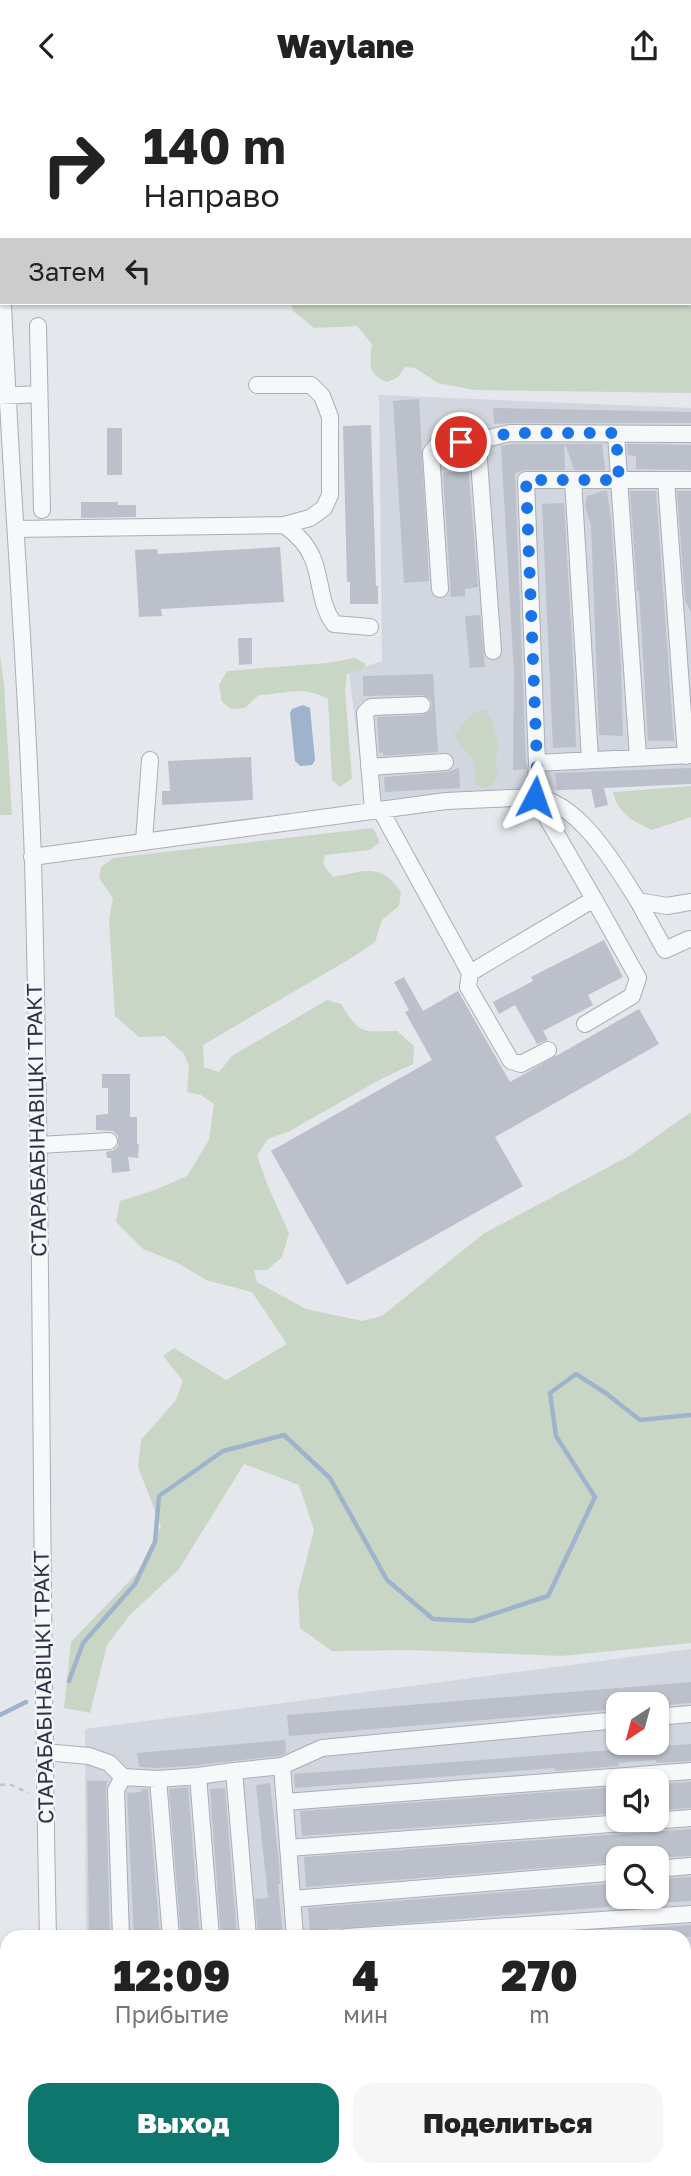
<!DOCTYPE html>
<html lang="ru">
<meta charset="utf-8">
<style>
:root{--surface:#fff;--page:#f6f6f6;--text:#222;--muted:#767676;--accent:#0f766e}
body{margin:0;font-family:"Golos Text",sans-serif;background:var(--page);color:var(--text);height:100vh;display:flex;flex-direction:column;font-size:26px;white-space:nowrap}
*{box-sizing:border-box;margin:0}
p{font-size:23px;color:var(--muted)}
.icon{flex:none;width:38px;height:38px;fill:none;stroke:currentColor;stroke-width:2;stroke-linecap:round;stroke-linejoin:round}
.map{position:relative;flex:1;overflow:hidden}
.side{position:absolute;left:0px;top:1839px;width:691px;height:247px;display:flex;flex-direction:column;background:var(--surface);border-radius:21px 21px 0 0;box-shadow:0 2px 5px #0004}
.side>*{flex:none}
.guide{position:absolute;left:0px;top:0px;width:691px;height:214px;box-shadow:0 2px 5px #0004;background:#fff;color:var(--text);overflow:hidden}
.needle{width:46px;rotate:216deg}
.controls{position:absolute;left:606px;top:1601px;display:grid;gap:14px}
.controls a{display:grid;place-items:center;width:63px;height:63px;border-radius:14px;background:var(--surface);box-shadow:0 2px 5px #0004;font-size:35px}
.pin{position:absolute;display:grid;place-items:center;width:60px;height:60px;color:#fff;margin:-30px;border:4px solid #fff;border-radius:50%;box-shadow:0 2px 7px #0007}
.me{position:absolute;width:77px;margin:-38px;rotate:4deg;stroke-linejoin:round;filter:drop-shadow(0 0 5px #0008)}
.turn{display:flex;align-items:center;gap:24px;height:147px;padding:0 28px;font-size:32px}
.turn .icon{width:91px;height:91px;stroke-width:2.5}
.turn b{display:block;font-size:49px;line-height:60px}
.then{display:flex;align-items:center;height:66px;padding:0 28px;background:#0003;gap:14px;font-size:26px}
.eta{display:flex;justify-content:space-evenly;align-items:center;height:119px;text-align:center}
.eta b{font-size:42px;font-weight:800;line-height:49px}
.primary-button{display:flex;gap:14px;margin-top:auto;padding:14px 28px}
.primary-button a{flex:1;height:80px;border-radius:21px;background:var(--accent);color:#fff;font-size:28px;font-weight:800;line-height:80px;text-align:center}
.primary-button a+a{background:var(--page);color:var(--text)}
header{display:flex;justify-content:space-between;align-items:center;height:91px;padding:0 28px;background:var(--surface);font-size:32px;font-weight:800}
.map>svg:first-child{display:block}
.built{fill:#d2d6de;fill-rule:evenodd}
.green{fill:#c9d6c5}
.water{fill:#9fb4cc}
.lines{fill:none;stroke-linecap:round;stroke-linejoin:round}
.stream{stroke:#9fb4cc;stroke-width:4.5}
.building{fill:#bbc0ca}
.minor-casing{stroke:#a9aeb7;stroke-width:18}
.path{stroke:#c2c5cb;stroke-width:2.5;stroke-dasharray:5 5;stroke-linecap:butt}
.minor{stroke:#f7f8fa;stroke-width:16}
.route{stroke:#1a73e8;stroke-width:12;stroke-dasharray:0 21.6}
.labels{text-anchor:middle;stroke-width:5;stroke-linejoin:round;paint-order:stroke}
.street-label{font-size:21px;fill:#2b3445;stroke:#f4f6f9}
</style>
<header><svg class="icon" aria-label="back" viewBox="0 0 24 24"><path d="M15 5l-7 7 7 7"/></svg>Waylane<svg class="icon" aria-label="share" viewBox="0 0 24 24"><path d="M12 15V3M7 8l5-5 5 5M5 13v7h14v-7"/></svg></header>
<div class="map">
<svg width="691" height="2085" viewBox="0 0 691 2085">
<rect width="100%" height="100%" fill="#e4e7ec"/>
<path class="built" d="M379,304L691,317V692L365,710L349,581L382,570Z
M691,1558V1905L684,1906V1846H86L85,1638ZM618,1614H656V1652H618ZM618,1690H656V1729H618ZM618,1768H656V1806H618Z
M684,1936H691V2085H88V2079H684Z"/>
<path class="green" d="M586,0H691V302L475,299L438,292L415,277L405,276L398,286L387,291C366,282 370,273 372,253L357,235L314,237L293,220L291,212H690V2H587Z
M0,565L4,593L12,724H0Z
M355,567L366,573L362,578L347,583L345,600L352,687L340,696L332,689L328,608C303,594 285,603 259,604L245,617L231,618L222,611L219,594L227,580L327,572Z
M485,619L493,630L498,656L495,674L498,683L493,693L485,698L476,694L473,668L459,652L454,643L474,621Z
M691,695V726L652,739C633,730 618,723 613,701Z
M373,737L380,751L370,759L325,764L323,773L333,786C364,780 381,771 401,801L399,815L382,829L375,851L353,866L203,954L204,976L219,981L232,965L327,909L341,913C360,944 362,941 397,940L414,955L413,973L381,988L288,1041L268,1048L257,1064L267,1093L289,1142L282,1166L267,1179H254L257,1191L306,1218L362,1230L382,1225L483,1143L629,1065L691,1021V1552L562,1565L411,1559L332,1560L300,1537L298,1501L314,1439L299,1394L244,1373L179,1478L130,1524L107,1554L90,1622L64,1617L71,1551L137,1482L161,1435L138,1376L141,1349L176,1309L183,1290L163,1265L174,1257L226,1289L287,1253L252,1201L206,1189L178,1172L143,1158L116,1131L120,1110L155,1099L187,1085L209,1049L214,1013L201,1004L187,1001L189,975L184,963L165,945L139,946L115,925L109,829L113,807L99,787L101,776L113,767Z"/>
<path class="water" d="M303,614L310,617L315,669L312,674L300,675L295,670L290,622L292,618Z"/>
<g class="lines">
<path class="stream" d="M69,1590L83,1552L135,1493L155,1451L159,1405L223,1360L284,1344L330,1387L387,1489L433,1528L472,1530L548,1505L595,1406L556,1345L550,1302L576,1283L607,1303L640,1329L691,1324
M0,1624L26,1611"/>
</g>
<path class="building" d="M419,308L429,490L404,492L393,310Z
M493,317L691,321V332H510L494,333Z
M371,334L376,495H378V513H350V491H347L343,335Z
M107,337H122V384H107Z
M511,353H602L605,379H574L566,355L564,356L565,379H526L515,382L526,672V678L513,679L514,583L501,355Z
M627,353L691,354V379L636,378V365L628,364Z
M467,361L478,496L465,498V505L451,506L443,382L454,381L452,362Z
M602,400H607L611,427L621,575L623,645L599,644L591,434L585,416L587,405Z
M630,400H656L674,650H648L639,500H637Z
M677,400H691V521L685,510Z
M81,411H118V414H136V426L81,427Z
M564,412L574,586L576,656L553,657L542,413Z
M280,456L284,511L161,518L162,525L139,526L135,459L157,458L158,463Z
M480,524L485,576L470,577L465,525Z
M238,547H252V573L239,574Z
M433,583L438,661L383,665V661L379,662L377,626L423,624L431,619L432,613L430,608L422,604L363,605V585Z
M251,666L253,709L162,714V700H170L168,670Z
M459,677L460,697L385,701L384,686L446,681Z
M691,677V693L604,697L608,714L595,717L591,698L557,699L555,682Z
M604,849L623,886L588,904L593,914L543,940L548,949L537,953L515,914L499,923L493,911L533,890L531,886Z
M404,886L423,920L458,900L510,991L639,918L659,953L495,1046L523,1095L347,1194L271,1060L432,969L405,921L409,919L394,891Z
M102,983H130V1026H137V1053H139L138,1067L128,1066L130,1080L112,1082L111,1067H107L106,1061L114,1059L118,1055V1045L113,1040L96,1039V1024L108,1023V997H102Z
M691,1591V1612L656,1615V1614H618V1618L289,1645L287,1624Z
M285,1649L286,1662L279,1665L190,1675L158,1677L139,1676L137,1662Z
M691,1653V1670L656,1672V1669L618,1672V1675L555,1680V1677L295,1697L294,1683Z
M87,1690H107L106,1699L110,1846H89Z
M691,1691V1717L656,1719V1693Z
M270,1692L279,1772L280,1793H278L283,1846H258L255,1808L268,1807L256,1694Z
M188,1696L200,1846H181L169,1698Z
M618,1696V1722L302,1745L300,1720Z
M225,1697L237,1846H221L210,1698Z
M141,1698H148L160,1846H134L127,1702L141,1701Z
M691,1738V1765L618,1768V1771L306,1796L304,1766Z
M691,1786V1810L656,1812V1788Z
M618,1792V1815L310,1840L308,1817Z
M691,1834V1846H642L641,1837Z"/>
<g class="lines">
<defs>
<path id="minor" d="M0,138L2,180
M3,212C11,398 27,584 33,770C43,1129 40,1487 48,1846
M38,235L42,419
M257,294H311L322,305L330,326V404L324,417L310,427L284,434
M0,305L39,303
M616,343L638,666
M573,389L590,668
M666,389L686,665
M16,438L284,434C297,443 307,453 313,468C322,491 319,512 334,533L370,536
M440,498L431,362L438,353L485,348
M493,560L478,356L485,348L510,342L691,343
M537,672L691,664
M369,676L445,671
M380,718L470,882
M373,719L365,622L371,616L422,614
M144,750L150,669
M32,766L446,710L535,706C580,712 615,774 638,810L667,815L691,811
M594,808L535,706L537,672L526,389H691
M638,810L665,859L689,848
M548,959L521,973L511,970L468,896L470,882L594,808L638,887L632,905L585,933
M39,1054L109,1050
M656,1626L691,1623
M44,1661L89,1665L109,1672L123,1686L158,1688L171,1846
M282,1675L295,1846
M234,1680L282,1675L322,1657L618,1629
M198,1685L211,1846
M158,1688L198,1685L234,1680L248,1846
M285,1711L691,1680
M288,1757L691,1727
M656,1778L691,1775
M292,1808L618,1781
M121,1846L116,1699L123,1686
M346,1846L691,1823
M684,1870H691
M684,1919L691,1918
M684,1988H691
M684,2038H691
M0,2039H7
M55,2079V2085
M122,2079L123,2085
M311,2079V2085
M359,2079V2085
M405,2079V2085
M453,2079V2085
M505,2079L506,2085
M565,2079V2085
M257,2085L264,2084"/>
</defs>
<use href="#minor" class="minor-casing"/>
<path class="path" d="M20,0V2
M0,1694L9,1693L29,1702"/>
<use href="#minor" class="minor"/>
</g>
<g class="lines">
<path class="route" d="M461,351L485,348L510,342H616L619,389H526L537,672L535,706"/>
</g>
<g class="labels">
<g class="street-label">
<text transform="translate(37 1029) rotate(-91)" y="7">СТАРАБАБІНАВІЦКІ ТРАКТ</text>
<text transform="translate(44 1596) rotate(-91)" y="7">СТАРАБАБІНАВІЦКІ ТРАКТ</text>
</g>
</g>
</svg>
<div class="controls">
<a><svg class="needle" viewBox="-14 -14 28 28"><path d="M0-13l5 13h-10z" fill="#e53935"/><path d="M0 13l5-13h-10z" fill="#767676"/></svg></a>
<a><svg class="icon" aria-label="sound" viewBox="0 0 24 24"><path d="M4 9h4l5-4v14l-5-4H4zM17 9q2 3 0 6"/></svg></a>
<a><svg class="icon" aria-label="search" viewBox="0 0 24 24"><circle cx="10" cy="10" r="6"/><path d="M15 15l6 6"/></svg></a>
</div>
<div class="pin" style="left:461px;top:351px;background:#d93025"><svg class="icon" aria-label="arrive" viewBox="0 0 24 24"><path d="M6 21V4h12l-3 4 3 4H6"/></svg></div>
<svg class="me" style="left:535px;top:706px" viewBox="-20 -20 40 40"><path d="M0-17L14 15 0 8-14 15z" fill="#1a73e8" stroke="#fff" stroke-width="4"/></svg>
<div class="guide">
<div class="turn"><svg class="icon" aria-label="right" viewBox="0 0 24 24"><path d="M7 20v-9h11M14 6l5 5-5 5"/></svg><div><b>140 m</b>Направо</div></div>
<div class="then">Затем<svg class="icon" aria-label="left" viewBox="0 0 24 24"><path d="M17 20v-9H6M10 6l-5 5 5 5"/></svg></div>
</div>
<section class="side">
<div class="eta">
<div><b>12:09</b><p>Прибытие</p></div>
<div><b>4</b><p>мин</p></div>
<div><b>270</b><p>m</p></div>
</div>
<div class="primary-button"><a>Выход</a><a>Поделиться</a></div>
</section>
</div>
